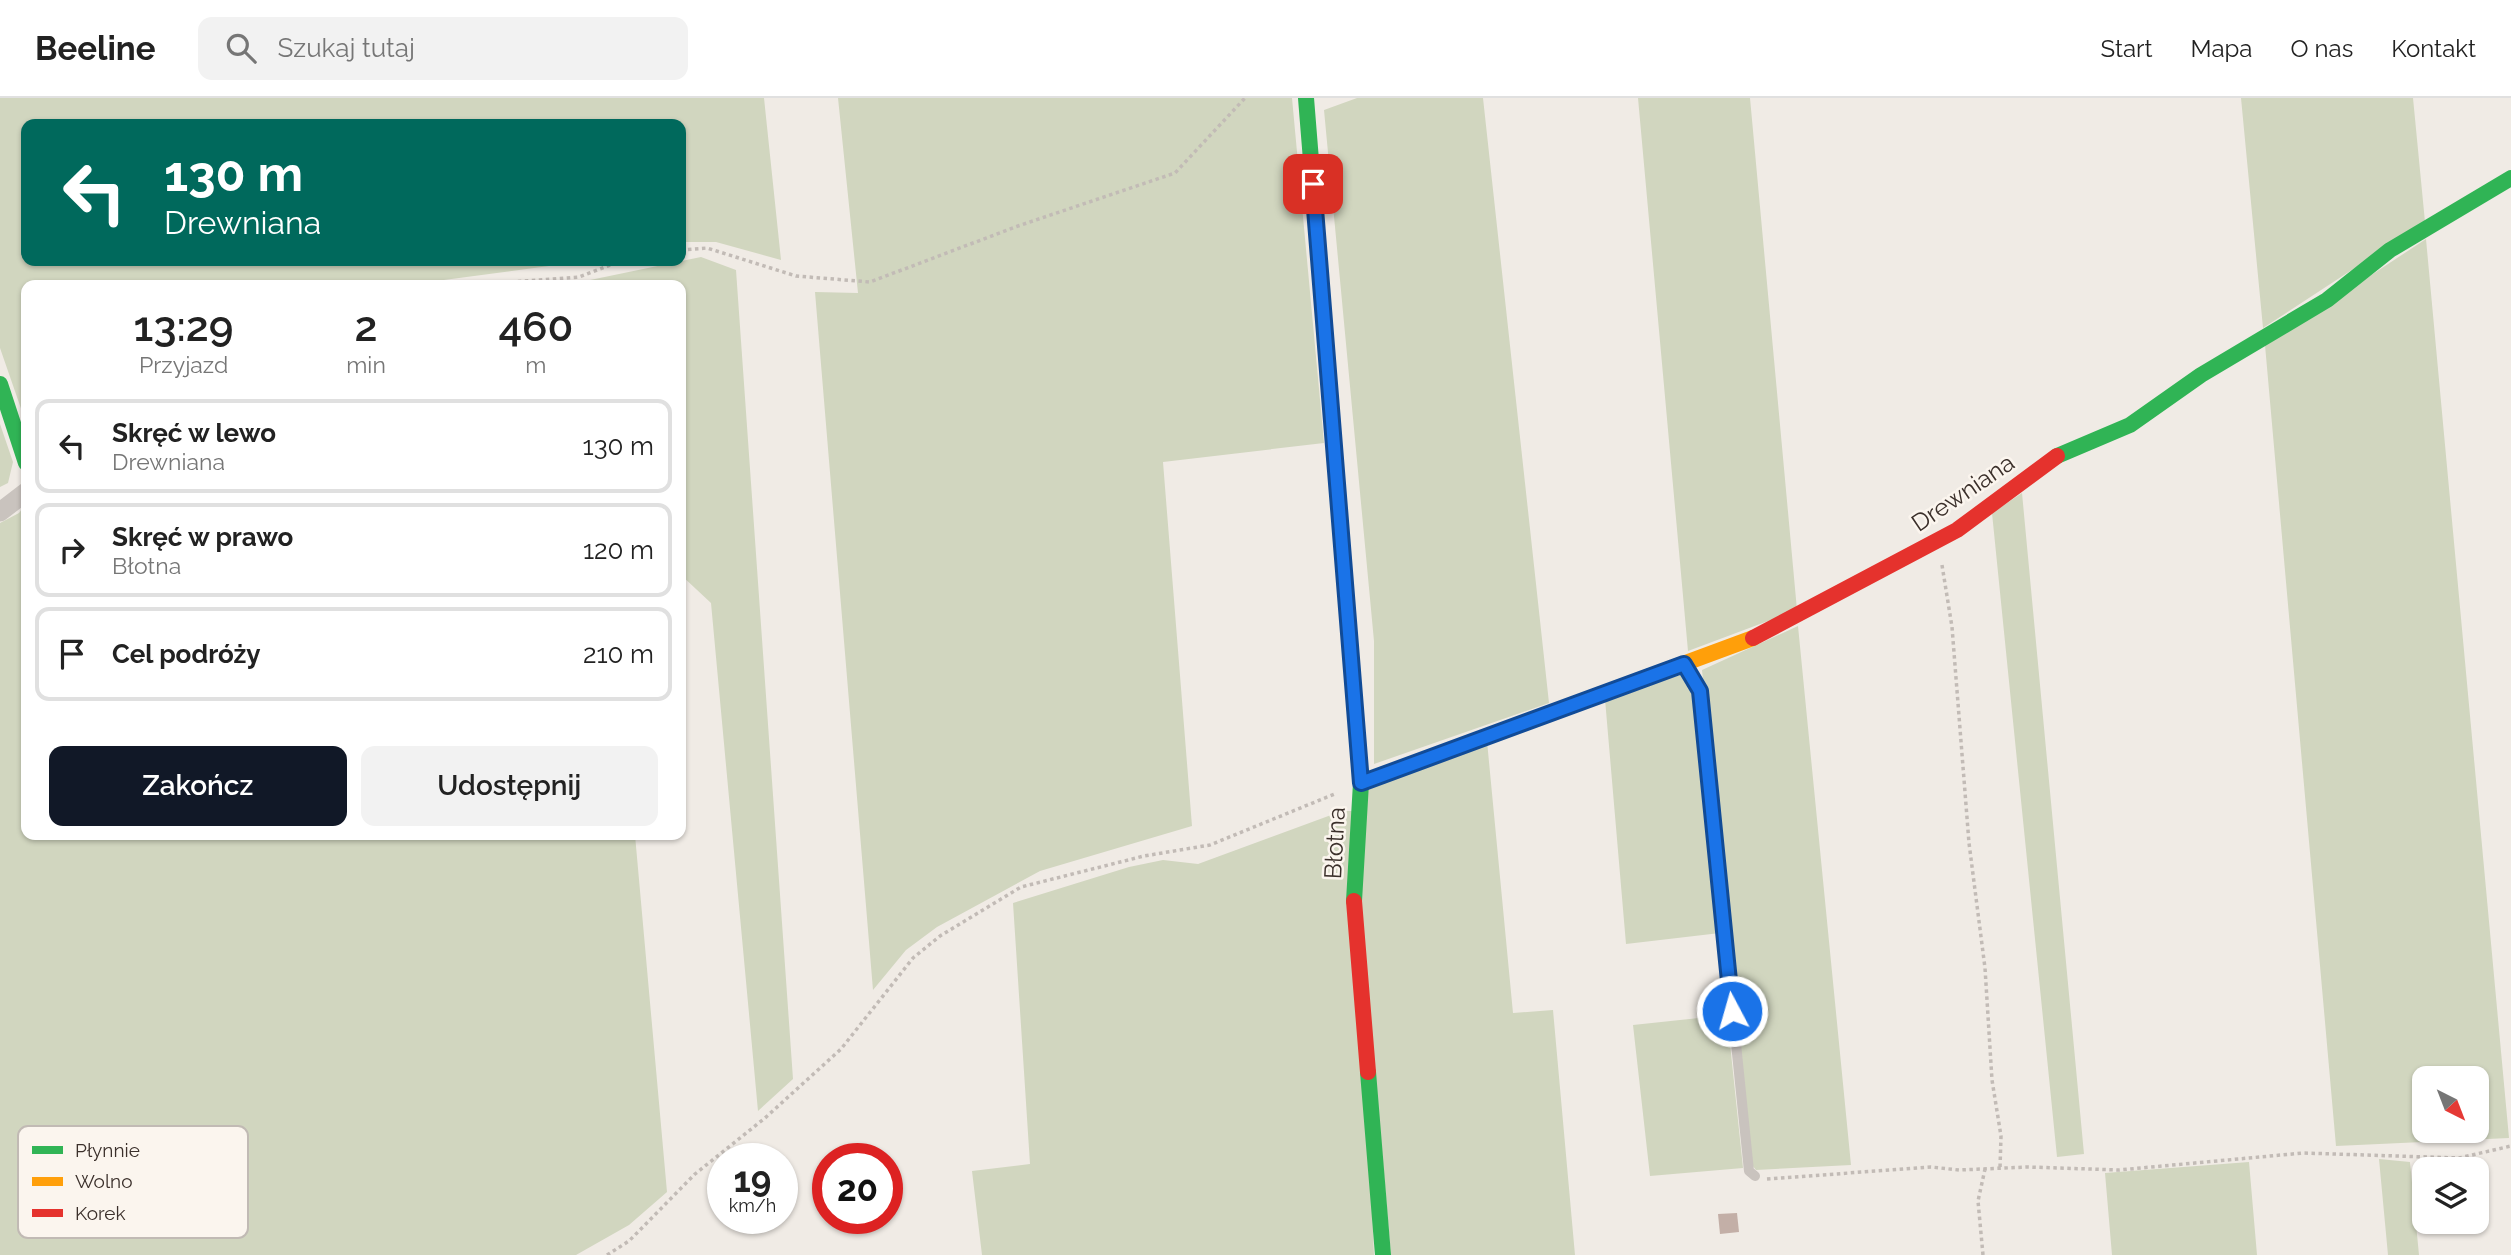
<!DOCTYPE html>
<html lang="pl">
<meta charset="utf-8">
<style>
:root{--surface:#fff;--page:#f2f2f2;--text:#222;--muted:#767676;--line:#e0e0e0;--accent:#111827}
body{margin:0;font-family:Raleway,sans-serif;background:var(--page);color:var(--text);height:100vh;display:flex;flex-direction:column;font-size:26px;white-space:nowrap}
*{box-sizing:border-box;margin:0}
p{font-size:23px;color:var(--muted)}
.icon{flex:none;width:38px;height:38px;fill:none;stroke:currentColor;stroke-width:2;stroke-linecap:round;stroke-linejoin:round}
.map{position:relative;flex:1;overflow:hidden}
.panel{position:absolute;left:21px;top:182px;width:665px;height:560px;display:flex;flex-direction:column;background:var(--surface);border-radius:14px;box-shadow:0 2px 5px #0004}
.panel>*{flex:none}
.hud{position:absolute;left:21px;top:21px;width:665px;height:147px;border-radius:14px;box-shadow:0 2px 5px #0004;background:#00695c;color:#fff;overflow:hidden}
.needle{width:46px;rotate:138deg}
.fabs{position:absolute;left:2412px;top:968px;display:grid;gap:14px}
.fabs a{display:grid;place-items:center;width:77px;height:77px;border-radius:14px;background:var(--surface);box-shadow:0 2px 5px #0004;font-size:35px}
.speed{position:absolute;left:707px;top:1045px;display:flex;gap:14px;font-size:35px;font-weight:700;text-align:center}
.speed>*{display:grid;place-content:center;width:91px;height:91px;border-radius:50%;background:var(--surface);box-shadow:0 2px 5px #0004;line-height:1}
.speed small{font-size:18px;font-weight:400}
.speed .limit{border:10px solid #d22;background:#fff;color:#111}
.pin{position:absolute;display:grid;place-items:center;width:60px;height:60px;color:#fff;margin:-30px;border-radius:14px;box-shadow:0 4px 10px #0006}
.me{position:absolute;width:77px;margin:-38px;rotate:354deg;stroke-linejoin:round;filter:drop-shadow(0 0 5px #0008)}
.turn{display:flex;align-items:center;gap:24px;height:147px;padding:0 28px;font-size:32px}
.turn .icon{width:91px;height:91px;stroke-width:2.5}
.turn b{display:block;font-size:49px;line-height:60px}
.eta{display:flex;justify-content:space-evenly;align-items:center;height:119px;text-align:center}
.eta b{font-size:42px;font-weight:600;line-height:49px}
.cta{display:flex;gap:14px;margin-top:auto;padding:14px 28px}
.cta a{flex:1;height:80px;border-radius:14px;background:var(--accent);color:#fff;font-size:28px;font-weight:600;line-height:80px;text-align:center}
.cta a+a{background:var(--page);color:var(--text)}
ul{padding:0;list-style:none}
li{display:flex;align-items:center;gap:21px;height:94px;margin:0 14px 10px;padding:0 14px;border:4px solid var(--line);border-radius:14px}
li div{flex:1}
li b{display:block;font-size:26px}
li em{font-style:normal}
header{display:flex;align-items:center;gap:42px;box-sizing:border-box;height:98px;padding:0 35px;background:var(--surface);border-bottom:2px solid var(--line)}
header strong{font-size:33px}
nav{display:flex;gap:38px;margin-inline-start:auto;font-size:24px}
.search{width:490px;height:63px;background:var(--page);display:flex;align-items:center;gap:18px;box-sizing:border-box;padding:0 24px;border-radius:14px;color:var(--muted);font-size:26px}
.map>svg:first-child{display:block}
.green{fill:#d1d6bf;fill-rule:evenodd}
.building{fill:#c3afa7}
.lines{fill:none;stroke-linecap:round;stroke-linejoin:round}
.path{stroke:#c2bbb6;stroke-width:3.5;stroke-dasharray:3.5 3.5;stroke-linecap:butt}
.lane{stroke:#c9c3be;stroke-width:10}
.street{stroke:#c9c3be;stroke-width:19}
.fast{stroke:#30b455;stroke-width:16}
.slow{stroke:#ff9f0a;stroke-width:16}
.jam{stroke:#e5322d;stroke-width:16}
.route-casing{stroke:#114b97;stroke-width:18}
.route{stroke:#1a73e8;stroke-width:12}
.labels{text-anchor:middle;stroke-width:5;stroke-linejoin:round;paint-order:stroke}
.street-label{font-size:24px;fill:#3b302b;stroke:#fbf5ee}
.key{fill:#fbf5ee;stroke:#c1bab4;stroke-width:2}
.key-label{font-size:19px;fill:#3b302b}
</style>
<header>
<strong>Beeline</strong>
<div class="search"><svg class="icon" aria-label="search" viewBox="0 0 24 24"><circle cx="10" cy="10" r="6"/><path d="M15 15l6 6"/></svg>Szukaj tutaj</div>
<nav><a>Start</a><a>Mapa</a><a>O nas</a><a>Kontakt</a></nav>
</header>
<div class="map">
<svg width="2511" height="1157" viewBox="0 0 2511 1157">
<rect width="100%" height="100%" fill="#f0ebe5"/>
<path class="green" d="M0,0H764L781,162L716,144H681V26H26V163H586L406,187H26V325L0,250Z
M838,0H1292L1324,345L1163,364L1192,728L1040,773L937,829L906,852L873,892L815,194L858,195Z
M1357,0H1483L1549,605L1374,666V543L1324,12Z
M1638,0H1750L1797,512L1688,553Z
M2241,0H2413L2425,124L2263,230Z
M2426,141L2509,1040L2336,1048L2265,247ZM2424,980H2476V1032H2424Z
M701,159L736,172L793,981L758,1013L711,505L681,477V187H566Z
M0,326L13,364L8,385L0,389Z
M2022,395L2084,1056L2057,1059L1992,415Z
M26,406V737H635L667,1094L629,1127L576,1157H0V425L19,415Z
M1798,528L1851,1067L1756,1072L1752,1067L1702,572Z
M1683,576L1694,591L1720,835L1626,846L1605,601Z
M1487,643L1513,915L1553,912L1575,1157H1391L1361,813L1365,688Z
M1342,713H1355L1374,1157H982L972,1073L1030,1066L1013,805L1129,769L1163,762L1198,766Z
M1727,917L1743,1070L1650,1078L1633,927Z
M2379,1061L2410,1064L2419,1157H2388Z
M2249,1064L2257,1157H2112L2105,1075Z"/>
<path class="building" d="M1737,1115L1739,1134L1720,1136L1718,1116Z"/>
<g class="lines">
<path class="path" d="M681,152L707,150L796,178L870,184L1018,128L1175,75L1245,0
M469,187L579,179L621,163
M1942,467L1952,529L1969,745L1985,870L1992,982L2001,1038L2000,1070
M1767,1081L1931,1069L1959,1072L2028,1069L2119,1072L2303,1055L2459,1060L2511,1048
M607,1157L629,1143L695,1076L765,1020L841,951L913,860L940,838L1021,789L1144,758L1210,747L1337,695
M1983,1157L1978,1103L1985,1071"/>
<path class="lane" d="M1686,569L1700,593L1749,1073L1755,1078"/>
<path class="street" d="M0,414L26,394"/>
<path class="fast" d="M1306,0L1361,685L1354,803
M0,286L26,365
M2057,358L2130,327L2201,277L2327,202L2390,152L2511,80
M1368,974L1383,1157"/>
<path class="slow" d="M1361,685L1753,540"/>
<path class="jam" d="M1753,540L1957,432L2057,358
M1354,803L1368,974"/>
</g>
<g class="lines">
<defs>
<path id="route" d="M1313,86L1361,685L1684,566L1700,593L1732,913"/>
</defs>
<use href="#route" class="route-casing"/>
<use href="#route" class="route"/>
</g>
<g class="labels">
<g class="street-label">
<text transform="translate(1963 395) rotate(-34)" y="8">Drewniana</text>
<text transform="translate(1335 745) rotate(-87)" y="8">Błotna</text>
</g>
</g>
<rect x="18" y="1028" width="230" height="112" rx="10" class="key"/>
<rect x="32" y="1048" width="31" height="8" fill="#30b455"/>
<rect x="32" y="1079" width="31" height="9" fill="#ff9f0a"/>
<rect x="32" y="1111" width="31" height="8" fill="#e5322d"/>
<g class="key-label">
<text x="75" y="1059">Płynnie</text>
<text x="75" y="1090">Wolno</text>
<text x="75" y="1122">Korek</text>
</g>
</svg>
<div class="fabs">
<a><svg class="needle" viewBox="-14 -14 28 28"><path d="M0-13l5 13h-10z" fill="#e53935"/><path d="M0 13l5-13h-10z" fill="#767676"/></svg></a>
<a><svg class="icon" aria-label="layers" viewBox="0 0 24 24"><path d="M12 4l9 5-9 5-9-5zM3 14l9 5 9-5"/></svg></a>
</div>
<div class="speed"><div>19<small>km/h</small></div><div class="limit">20</div></div>
<div class="pin" style="left:1313px;top:86px;background:#d93025"><svg class="icon" aria-label="arrive" viewBox="0 0 24 24"><path d="M6 21V4h12l-3 4 3 4H6"/></svg></div>
<svg class="me" style="left:1732px;top:913px" viewBox="-20 -20 40 40"><circle r="17" fill="#1a73e8" stroke="#fff" stroke-width="3"/><path d="M0-11L8 9 0 5-8 9z" fill="#fff"/></svg>
<div class="hud">
<div class="turn"><svg class="icon" aria-label="left" viewBox="0 0 24 24"><path d="M17 20v-9H6M10 6l-5 5 5 5"/></svg><div><b>130 m</b>Drewniana</div></div>
</div>
<section class="panel">
<div class="eta">
<div><b>13:29</b><p>Przyjazd</p></div>
<div><b>2</b><p>min</p></div>
<div><b>460</b><p>m</p></div>
</div>
<ul>
<li><svg class="icon" aria-label="left" viewBox="0 0 24 24"><path d="M17 20v-9H6M10 6l-5 5 5 5"/></svg><div><b>Skręć w lewo</b><p>Drewniana</p></div><em>130 m</em></li>
<li><svg class="icon" aria-label="right" viewBox="0 0 24 24"><path d="M7 20v-9h11M14 6l5 5-5 5"/></svg><div><b>Skręć w prawo</b><p>Błotna</p></div><em>120 m</em></li>
<li><svg class="icon" aria-label="arrive" viewBox="0 0 24 24"><path d="M6 21V4h12l-3 4 3 4H6"/></svg><div><b>Cel podróży</b></div><em>210 m</em></li>
</ul>
<div class="cta"><a>Zakończ</a><a>Udostępnij</a></div>
</section>
</div>
